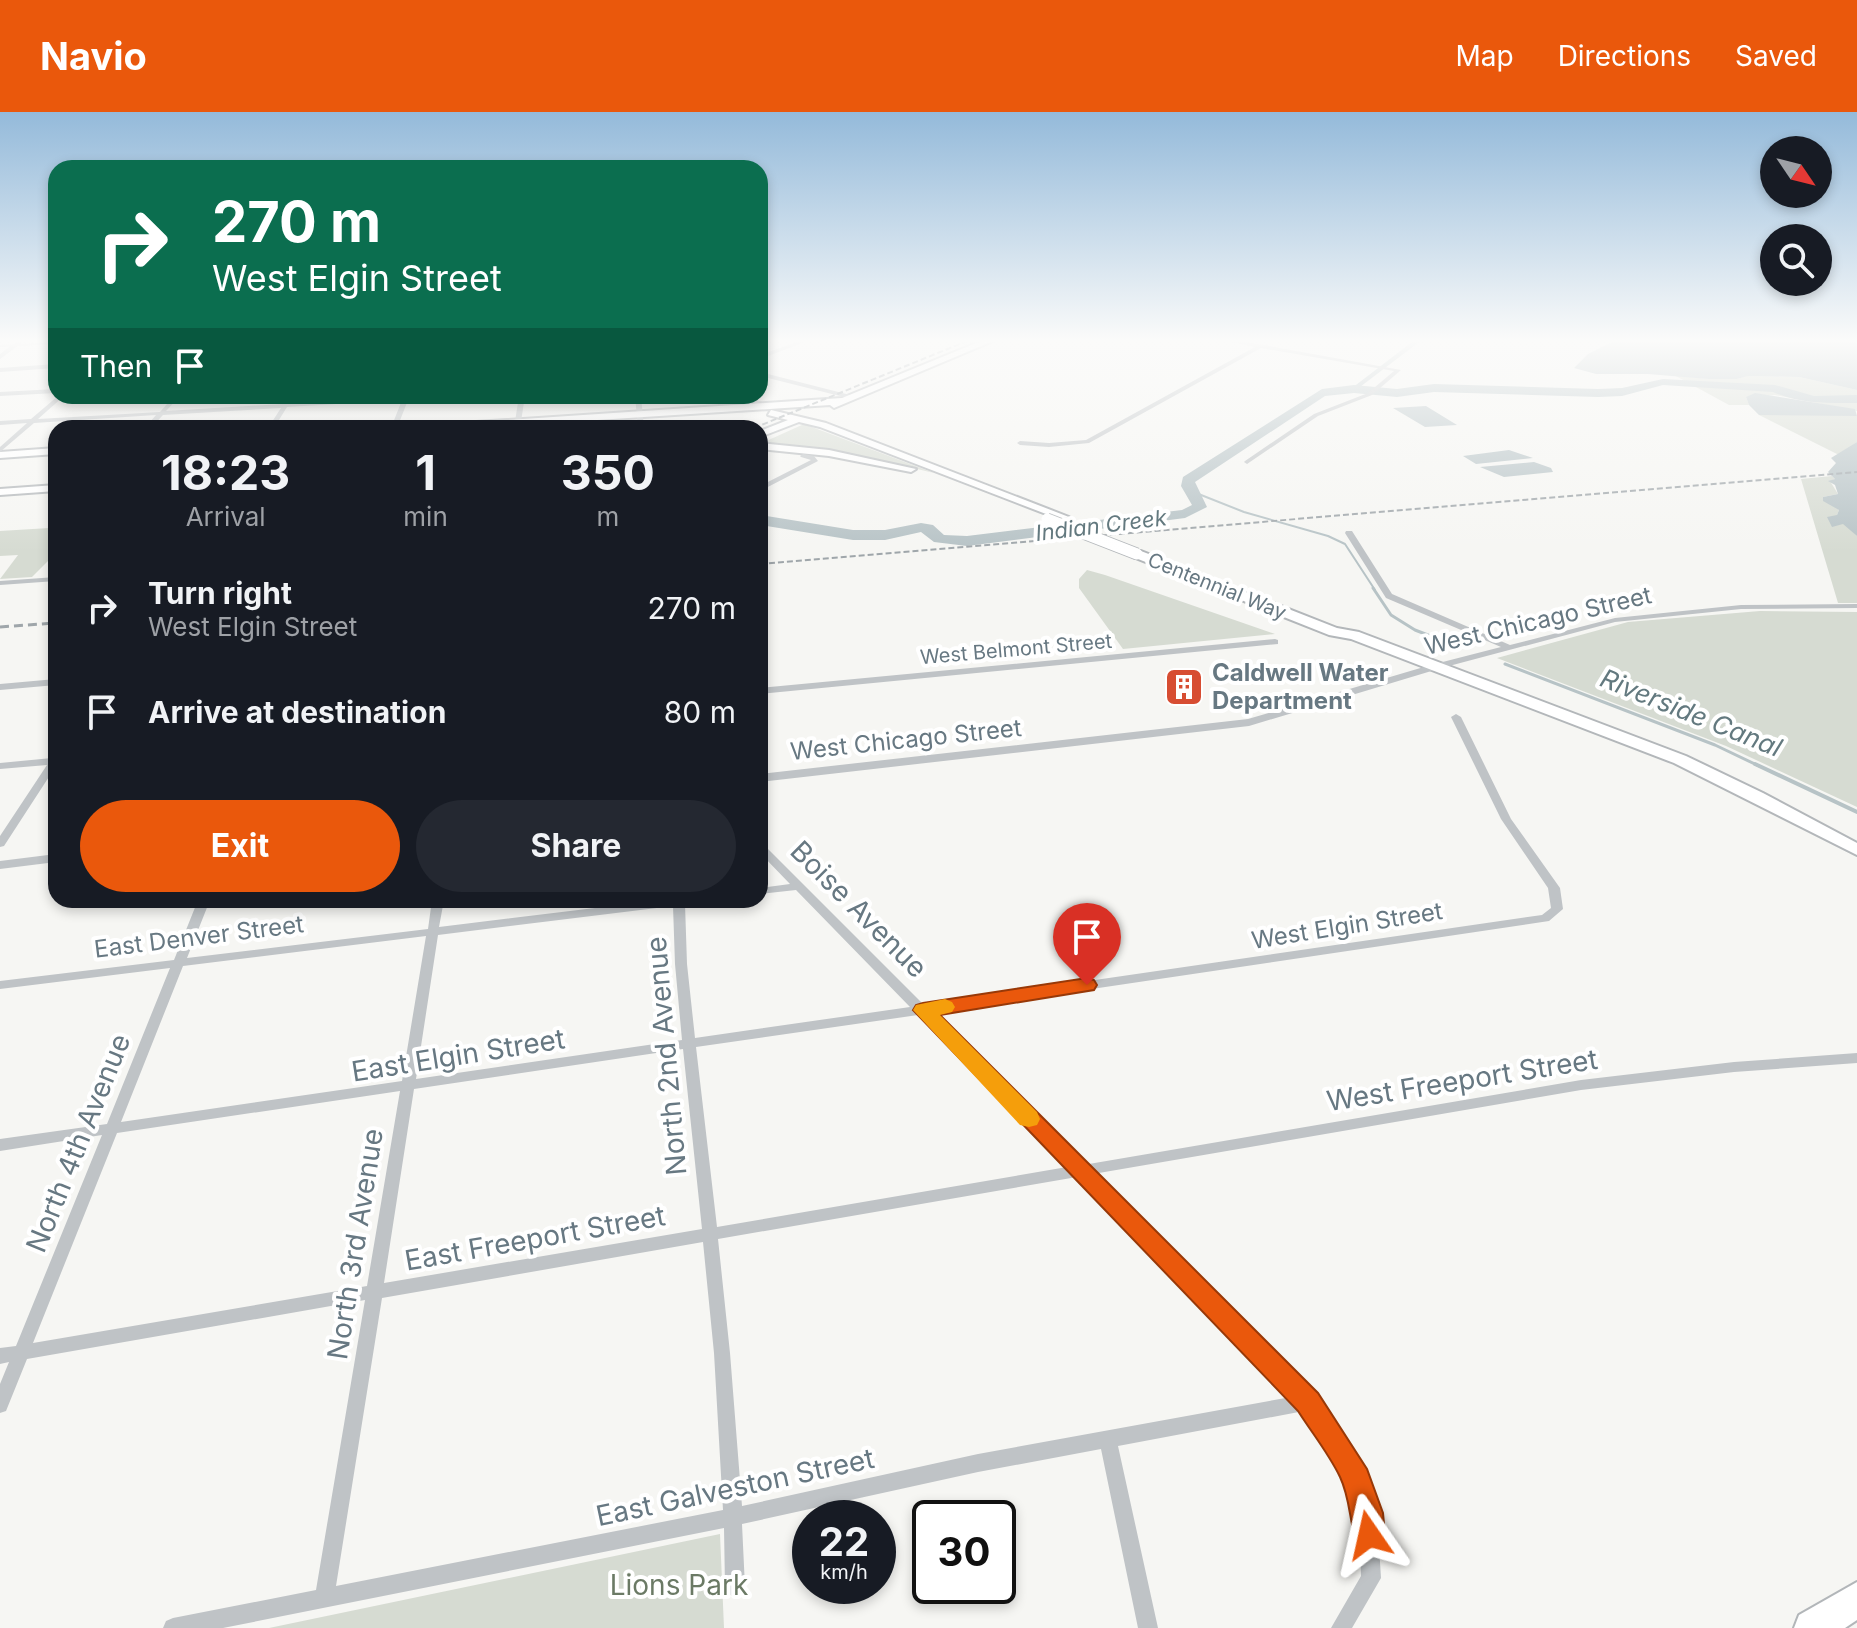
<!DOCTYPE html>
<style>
:root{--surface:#171b24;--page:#242831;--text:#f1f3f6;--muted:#9ea1a6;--accent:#ea580c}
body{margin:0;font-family:Inter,sans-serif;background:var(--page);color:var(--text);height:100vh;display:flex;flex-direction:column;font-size:30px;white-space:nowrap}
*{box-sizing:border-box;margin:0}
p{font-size:26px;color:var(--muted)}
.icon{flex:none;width:44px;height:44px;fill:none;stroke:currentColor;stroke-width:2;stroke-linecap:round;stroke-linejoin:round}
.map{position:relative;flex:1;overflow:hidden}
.side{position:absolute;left:48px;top:308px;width:720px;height:488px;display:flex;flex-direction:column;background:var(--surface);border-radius:24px;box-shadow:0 4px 12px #0003}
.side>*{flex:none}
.banner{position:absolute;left:48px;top:48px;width:720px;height:244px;border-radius:24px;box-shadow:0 4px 12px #0003;background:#0b6e4f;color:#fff;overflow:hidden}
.needle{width:52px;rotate:125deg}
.fabs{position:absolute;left:1760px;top:24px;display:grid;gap:16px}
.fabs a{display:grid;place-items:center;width:72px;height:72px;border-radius:50%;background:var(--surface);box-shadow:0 4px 12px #0003;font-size:40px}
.speed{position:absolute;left:792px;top:1388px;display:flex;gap:16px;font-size:40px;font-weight:700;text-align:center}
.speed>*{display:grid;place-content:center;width:104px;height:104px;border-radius:50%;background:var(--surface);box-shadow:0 4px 12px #0003;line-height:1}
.speed small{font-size:20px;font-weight:400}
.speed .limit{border:4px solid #111;border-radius:12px;background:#fff;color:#111}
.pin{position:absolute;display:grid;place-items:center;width:68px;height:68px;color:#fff;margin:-82px -34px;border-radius:50% 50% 50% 0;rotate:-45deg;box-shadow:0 0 8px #0007}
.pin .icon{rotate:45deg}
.me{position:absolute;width:88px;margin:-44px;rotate:349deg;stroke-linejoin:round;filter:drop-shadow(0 0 6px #0008)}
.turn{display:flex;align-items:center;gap:28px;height:168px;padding:0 32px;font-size:36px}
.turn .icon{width:104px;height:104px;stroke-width:2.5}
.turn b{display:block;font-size:56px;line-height:68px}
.then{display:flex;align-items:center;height:76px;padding:0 32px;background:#0003;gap:16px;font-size:30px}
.eta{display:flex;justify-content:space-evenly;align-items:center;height:136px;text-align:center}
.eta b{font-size:48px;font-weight:700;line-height:56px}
.cta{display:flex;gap:16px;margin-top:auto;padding:16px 32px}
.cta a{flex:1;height:92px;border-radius:48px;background:var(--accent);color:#fff;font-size:32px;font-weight:700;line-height:92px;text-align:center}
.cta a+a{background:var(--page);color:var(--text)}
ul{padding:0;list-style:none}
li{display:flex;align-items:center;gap:24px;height:104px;padding:0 32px}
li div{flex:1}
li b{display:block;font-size:30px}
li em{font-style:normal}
header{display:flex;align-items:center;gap:48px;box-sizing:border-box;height:112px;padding:0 40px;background:var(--accent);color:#fff}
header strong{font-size:38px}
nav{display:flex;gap:44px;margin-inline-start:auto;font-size:28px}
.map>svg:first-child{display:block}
.green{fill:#d6dbd2}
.water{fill:#b7c3c6}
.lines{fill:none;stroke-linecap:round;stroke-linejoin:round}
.stream-far2{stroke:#b7c3c6;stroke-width:2}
.stream-far1{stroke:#b7c3c6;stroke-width:3}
.stream{stroke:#b7c3c6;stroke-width:4}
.canal{fill:#b7c3c6;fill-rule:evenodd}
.river{fill:#b7c3c6;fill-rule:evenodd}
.primary-casing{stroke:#b3b7ba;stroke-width:4}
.motorway-casing{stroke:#b2b6b9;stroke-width:4}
.minor{fill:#bfc3c6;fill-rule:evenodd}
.tertiary{fill:#bfc3c6;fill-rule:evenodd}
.primary{fill:#fff;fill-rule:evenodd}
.motorway{fill:#fff;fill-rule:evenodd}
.rail-far1{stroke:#9fa6aa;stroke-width:2;stroke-dasharray:6 3;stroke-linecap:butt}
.rail{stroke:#9fa6aa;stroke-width:3;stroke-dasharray:9 5;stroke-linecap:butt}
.primary-bridge-casing{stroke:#b3b7ba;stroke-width:13;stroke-linecap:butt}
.primary-bridge{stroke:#fff;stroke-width:11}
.route{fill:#ea580c;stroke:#983908;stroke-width:2}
.slow{fill:#f59e0b}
.labels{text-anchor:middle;stroke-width:8;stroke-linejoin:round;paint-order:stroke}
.far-street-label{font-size:20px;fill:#677882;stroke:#fff}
.far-water-label{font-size:22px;font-style:italic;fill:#63797f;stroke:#fff}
.street-label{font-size:24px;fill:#677882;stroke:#fff}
.poi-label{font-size:24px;font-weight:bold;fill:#677882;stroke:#fff;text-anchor:start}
.water-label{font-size:26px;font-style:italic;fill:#63797f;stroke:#fff}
.near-street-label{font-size:28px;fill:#677882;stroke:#fff}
.near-park-label{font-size:28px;fill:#6b7a65;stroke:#fff}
</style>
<header>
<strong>Navio</strong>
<nav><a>Map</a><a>Directions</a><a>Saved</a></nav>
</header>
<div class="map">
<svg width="1857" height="1516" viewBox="0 0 1857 1516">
<rect width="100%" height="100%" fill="#f6f6f3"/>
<path class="green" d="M1674,263L1708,267H1737L1747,264L1799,265L1857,278V299L1775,283L1746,285L1749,293H1729Z
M1801,301L1857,304V330L1839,343L1759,303Z
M804,312L934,361L858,343L760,332Z
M1832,364L1835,367L1830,369L1838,382L1823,385L1839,398L1837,403L1857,424V491H1838L1801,367Z
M49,416L56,420V441L32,465L0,467L18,443L0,444V419Z
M1087,458L1105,463L1275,522L1123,537L1079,476V467Z
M1760,499L1857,500V695L1726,634L1497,546L1628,510Z
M720,1422L724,1516H269Z"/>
<path class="water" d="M1618,227H1836L1857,231V278L1799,265L1748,264L1737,267H1708L1648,262H1596L1574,256L1588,242Z
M1755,281L1855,297L1857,304L1759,303L1749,293L1746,285Z
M1426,294L1457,313L1425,315L1393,296Z
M1857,330V424L1843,412L1832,415L1827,405L1837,403L1839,398L1823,389V385L1838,382L1835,373L1828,369L1835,367L1828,360L1836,351L1831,346Z
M1509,338L1533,346L1476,352L1463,344Z
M1534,350L1551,356L1553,360L1504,365L1480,355Z"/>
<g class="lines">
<path class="stream-far2" d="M1191,379L1244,400L1328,424L1345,432L1375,478"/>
<path class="stream-far1" d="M1373,476L1391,503L1415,518L1459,535
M1505,552L1715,633L1759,654"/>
<path class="stream" d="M1755,652L1857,700"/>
<path class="canal" d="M1416,227H1423L1356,278H1352V276Z"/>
<path class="river" d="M1663,267L1775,273L1814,284L1857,283V291C1827,291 1801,292 1773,280L1663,273L1622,284L1598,285L1434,280L1397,285L1354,281L1325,284L1195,370L1207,395L1185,406L967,434L934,430L921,420L885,428H853L760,413V403L853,418H885L921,411L933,413L944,423L967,424L1182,398L1192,393L1181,374L1183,365L1322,277L1354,273L1397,277L1434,272L1598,277L1622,276Z"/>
<defs>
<path id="primary" d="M986,227H998L834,296L830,293L474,316H425L430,313L842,286Z
M771,298L826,311L1069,405L1059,407L820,315L799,310L760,325V319L788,308L768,303Z
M760,331L829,338L916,357L911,360L829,344L760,337Z
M56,336V342L0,346V340Z
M56,373V379L0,383V377Z
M1133,439H1141L1337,516L1359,520L1686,644L1763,681L1857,731V743L1674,651L1351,527L1329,523L1133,445Z"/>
<path id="motorway" d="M1857,1470V1508L1845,1516H1794L1799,1503Z"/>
</defs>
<use href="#primary" class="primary-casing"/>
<use href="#motorway" class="motorway-casing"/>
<path class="minor" d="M805,227H813L760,247V243Z
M1217,227H1230L1401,258L1372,283L1318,304L1247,352L1244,350L1245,349L1314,302L1368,281L1394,259L1261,236L1089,331L1049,335L1020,333L1017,331L1020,329L1049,331L1086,328L1255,235Z
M56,230V232L0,235V233Z
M56,252V256L0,260V256Z
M56,277V281L0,284V280Z
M58,284H64L38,307L160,300L174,284H180L166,299L283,292L288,284H294L289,292L404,284H451L448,286L408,288L397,316H391L402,288L287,295L274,316H268L281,296L163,303L151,316H145L156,303L34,311L0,340V335L27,311L0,313V309L31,307Z
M519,284H525L520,316H514Z
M635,284H641L644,316H638Z
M751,284H757L760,295H756Z
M803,342L814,344L818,349L760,379V374L811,348L801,345L800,344Z
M760,387L767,389L768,390L765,392L760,391Z
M1346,419H1352L1392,482L1510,533L1615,506L1741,493L1857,492V496L1741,497L1615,510L1434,558L1431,557V553L1501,535L1386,486L1345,421Z
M56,465V469L0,473V469Z
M1275,527L1278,528V532L760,582V576Z
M56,567V573L0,578V572Z
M1456,602L1461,605L1511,707L1560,776L1563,797L1549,809L931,901L1083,1053L1581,968L1734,950L1857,941V951L1734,960L1581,978L1093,1062L1314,1284L1358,1351L1377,1401L1381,1466L1352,1516H1331L1361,1464L1359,1401L1345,1362L1304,1299L1118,1334L1158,1516H1138L1101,1337L978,1360L742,1412L745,1475L742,1482L735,1485L728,1482L725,1475L724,1416L223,1516H163L166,1509L173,1506L316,1478L365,1188L27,1247L6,1299L0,1301V1272L9,1250L0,1252V1236L16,1234L102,1023L0,1039V1027L107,1012L170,856L0,877V869L174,848L198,788H210L187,846L428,817L432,788H444L439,815L661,788H696L694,790L685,792L687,852L695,926L910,895L796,778L760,782V776L790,772L760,741V732L764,733L924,893L1542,803L1551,796L1548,776L1501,707L1451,605ZM673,794L675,852L682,928L416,967L438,823ZM426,824L402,969L121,1010L183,854ZM918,903L1067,1055L717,1115L696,935ZM683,937L702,1117L384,1171L414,977ZM400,979L367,1174L33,1231L117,1021ZM1077,1065L1291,1285L978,1342L742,1394L730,1241L718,1127ZM703,1130L714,1241L723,1398L336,1474L382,1186Z
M56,644V654L4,734L0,735V724L47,653L0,657V651L52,646Z"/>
<path class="tertiary" d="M20,227H27L0,247V242Z
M760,260L854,284L855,285L852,287L760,264Z
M1434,552L1438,553V557L1249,614L760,670V662L1248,607Z
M56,742V750L0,757V749Z"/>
<use href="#primary" class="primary"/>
<use href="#motorway" class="motorway"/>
<path class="rail-far1" d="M754,316L972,227
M760,452L1857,360"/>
<path class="rail" d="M0,515L56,511"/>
<defs>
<path id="primary-bridge" d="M1047,407L1137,442"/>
</defs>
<use href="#primary-bridge" class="primary-bridge-casing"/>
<use href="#primary-bridge" class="primary-bridge"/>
</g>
<linearGradient id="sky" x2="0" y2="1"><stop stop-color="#94bada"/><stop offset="0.52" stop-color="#fbfbfa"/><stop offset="1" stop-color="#fbfbfa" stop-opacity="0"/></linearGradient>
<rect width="1857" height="440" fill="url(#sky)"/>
<path class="route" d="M1087,866L1094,868L1097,873L1094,878L940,903L1318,1281L1367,1357L1383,1401L1385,1423L1380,1434L1369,1438L1358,1434C1349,1412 1351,1388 1340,1365C1329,1342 1312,1321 1298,1299L913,898L916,893L923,891Z"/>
<path class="slow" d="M945,887L952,890L955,895L952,900L940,903L1037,1000L1040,1007L1037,1013L1029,1015L1020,1013L913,898L916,893Z"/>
<defs>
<symbol id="building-square" viewBox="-11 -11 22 22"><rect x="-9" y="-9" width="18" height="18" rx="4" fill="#d74d32" stroke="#fff"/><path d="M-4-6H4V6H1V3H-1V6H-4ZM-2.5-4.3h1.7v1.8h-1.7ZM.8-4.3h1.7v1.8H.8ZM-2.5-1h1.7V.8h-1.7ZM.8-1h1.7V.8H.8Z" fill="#fff"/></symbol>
</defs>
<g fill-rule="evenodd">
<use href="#building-square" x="1162" y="553" width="44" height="44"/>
</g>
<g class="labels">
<g class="far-street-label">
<text transform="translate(1217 474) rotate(22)" y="7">Centennial Way</text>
<text transform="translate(1016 537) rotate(-5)" y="7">West Belmont Street</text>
</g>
<g class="far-water-label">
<text transform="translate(1101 413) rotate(-7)" y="8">Indian Creek</text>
</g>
<g class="street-label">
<text transform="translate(1538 509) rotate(-13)" y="8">West Chicago Street</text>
<text transform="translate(906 628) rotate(-6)" y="8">West Chicago Street</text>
<text transform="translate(1347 814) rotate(-9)" y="8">West Elgin Street</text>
<text transform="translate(199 825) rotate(-7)" y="8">East Denver Street</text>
</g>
<g class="poi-label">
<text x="1212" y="569">Caldwell Water<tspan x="1212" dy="28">Department</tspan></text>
</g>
<g class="water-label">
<text transform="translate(1691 601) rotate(22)" y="9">Riverside Canal</text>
</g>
<g class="near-street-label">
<text transform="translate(859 797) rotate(45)" y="10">Boise Avenue</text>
<text transform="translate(458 943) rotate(-9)" y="10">East Elgin Street</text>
<text transform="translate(666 944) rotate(-95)" y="10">North 2nd Avenue</text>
<text transform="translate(1462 968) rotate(-9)" y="10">West Freeport Street</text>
<text transform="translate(78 1031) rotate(-68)" y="10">North 4th Avenue</text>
<text transform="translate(535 1126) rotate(-10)" y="10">East Freeport Street</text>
<text transform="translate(355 1132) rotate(-81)" y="10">North 3rd Avenue</text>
<text transform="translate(735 1375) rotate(-12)" y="10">East Galveston Street</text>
</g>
<g class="near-park-label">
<text x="679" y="1483">Lions Park</text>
</g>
</g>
</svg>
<div class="fabs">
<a><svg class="needle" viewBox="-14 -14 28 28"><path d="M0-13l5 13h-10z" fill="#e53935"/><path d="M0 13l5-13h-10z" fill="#9ea1a6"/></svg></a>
<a><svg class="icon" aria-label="search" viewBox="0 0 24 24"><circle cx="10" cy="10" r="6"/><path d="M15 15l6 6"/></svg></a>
</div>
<div class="speed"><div>22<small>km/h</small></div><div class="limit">30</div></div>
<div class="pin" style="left:1087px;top:873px;background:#d93025"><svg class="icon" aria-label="arrive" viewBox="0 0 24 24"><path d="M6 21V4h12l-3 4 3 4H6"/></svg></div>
<svg class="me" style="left:1369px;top:1423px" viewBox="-20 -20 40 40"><path d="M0-17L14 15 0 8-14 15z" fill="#ea580c" stroke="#fff" stroke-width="4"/></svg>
<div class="banner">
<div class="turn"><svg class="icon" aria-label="right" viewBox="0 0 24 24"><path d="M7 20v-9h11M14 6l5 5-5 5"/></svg><div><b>270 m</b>West Elgin Street</div></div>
<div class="then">Then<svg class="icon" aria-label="arrive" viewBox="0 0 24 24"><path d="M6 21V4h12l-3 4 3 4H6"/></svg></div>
</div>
<section class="side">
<div class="eta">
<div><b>18:23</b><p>Arrival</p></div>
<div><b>1</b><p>min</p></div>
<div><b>350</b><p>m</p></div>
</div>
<ul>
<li><svg class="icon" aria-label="right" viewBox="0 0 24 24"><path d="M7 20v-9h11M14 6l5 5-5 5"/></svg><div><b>Turn right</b><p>West Elgin Street</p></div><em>270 m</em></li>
<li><svg class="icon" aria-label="arrive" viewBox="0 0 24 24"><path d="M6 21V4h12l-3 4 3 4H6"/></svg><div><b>Arrive at destination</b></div><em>80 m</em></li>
</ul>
<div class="cta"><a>Exit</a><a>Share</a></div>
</section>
</div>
